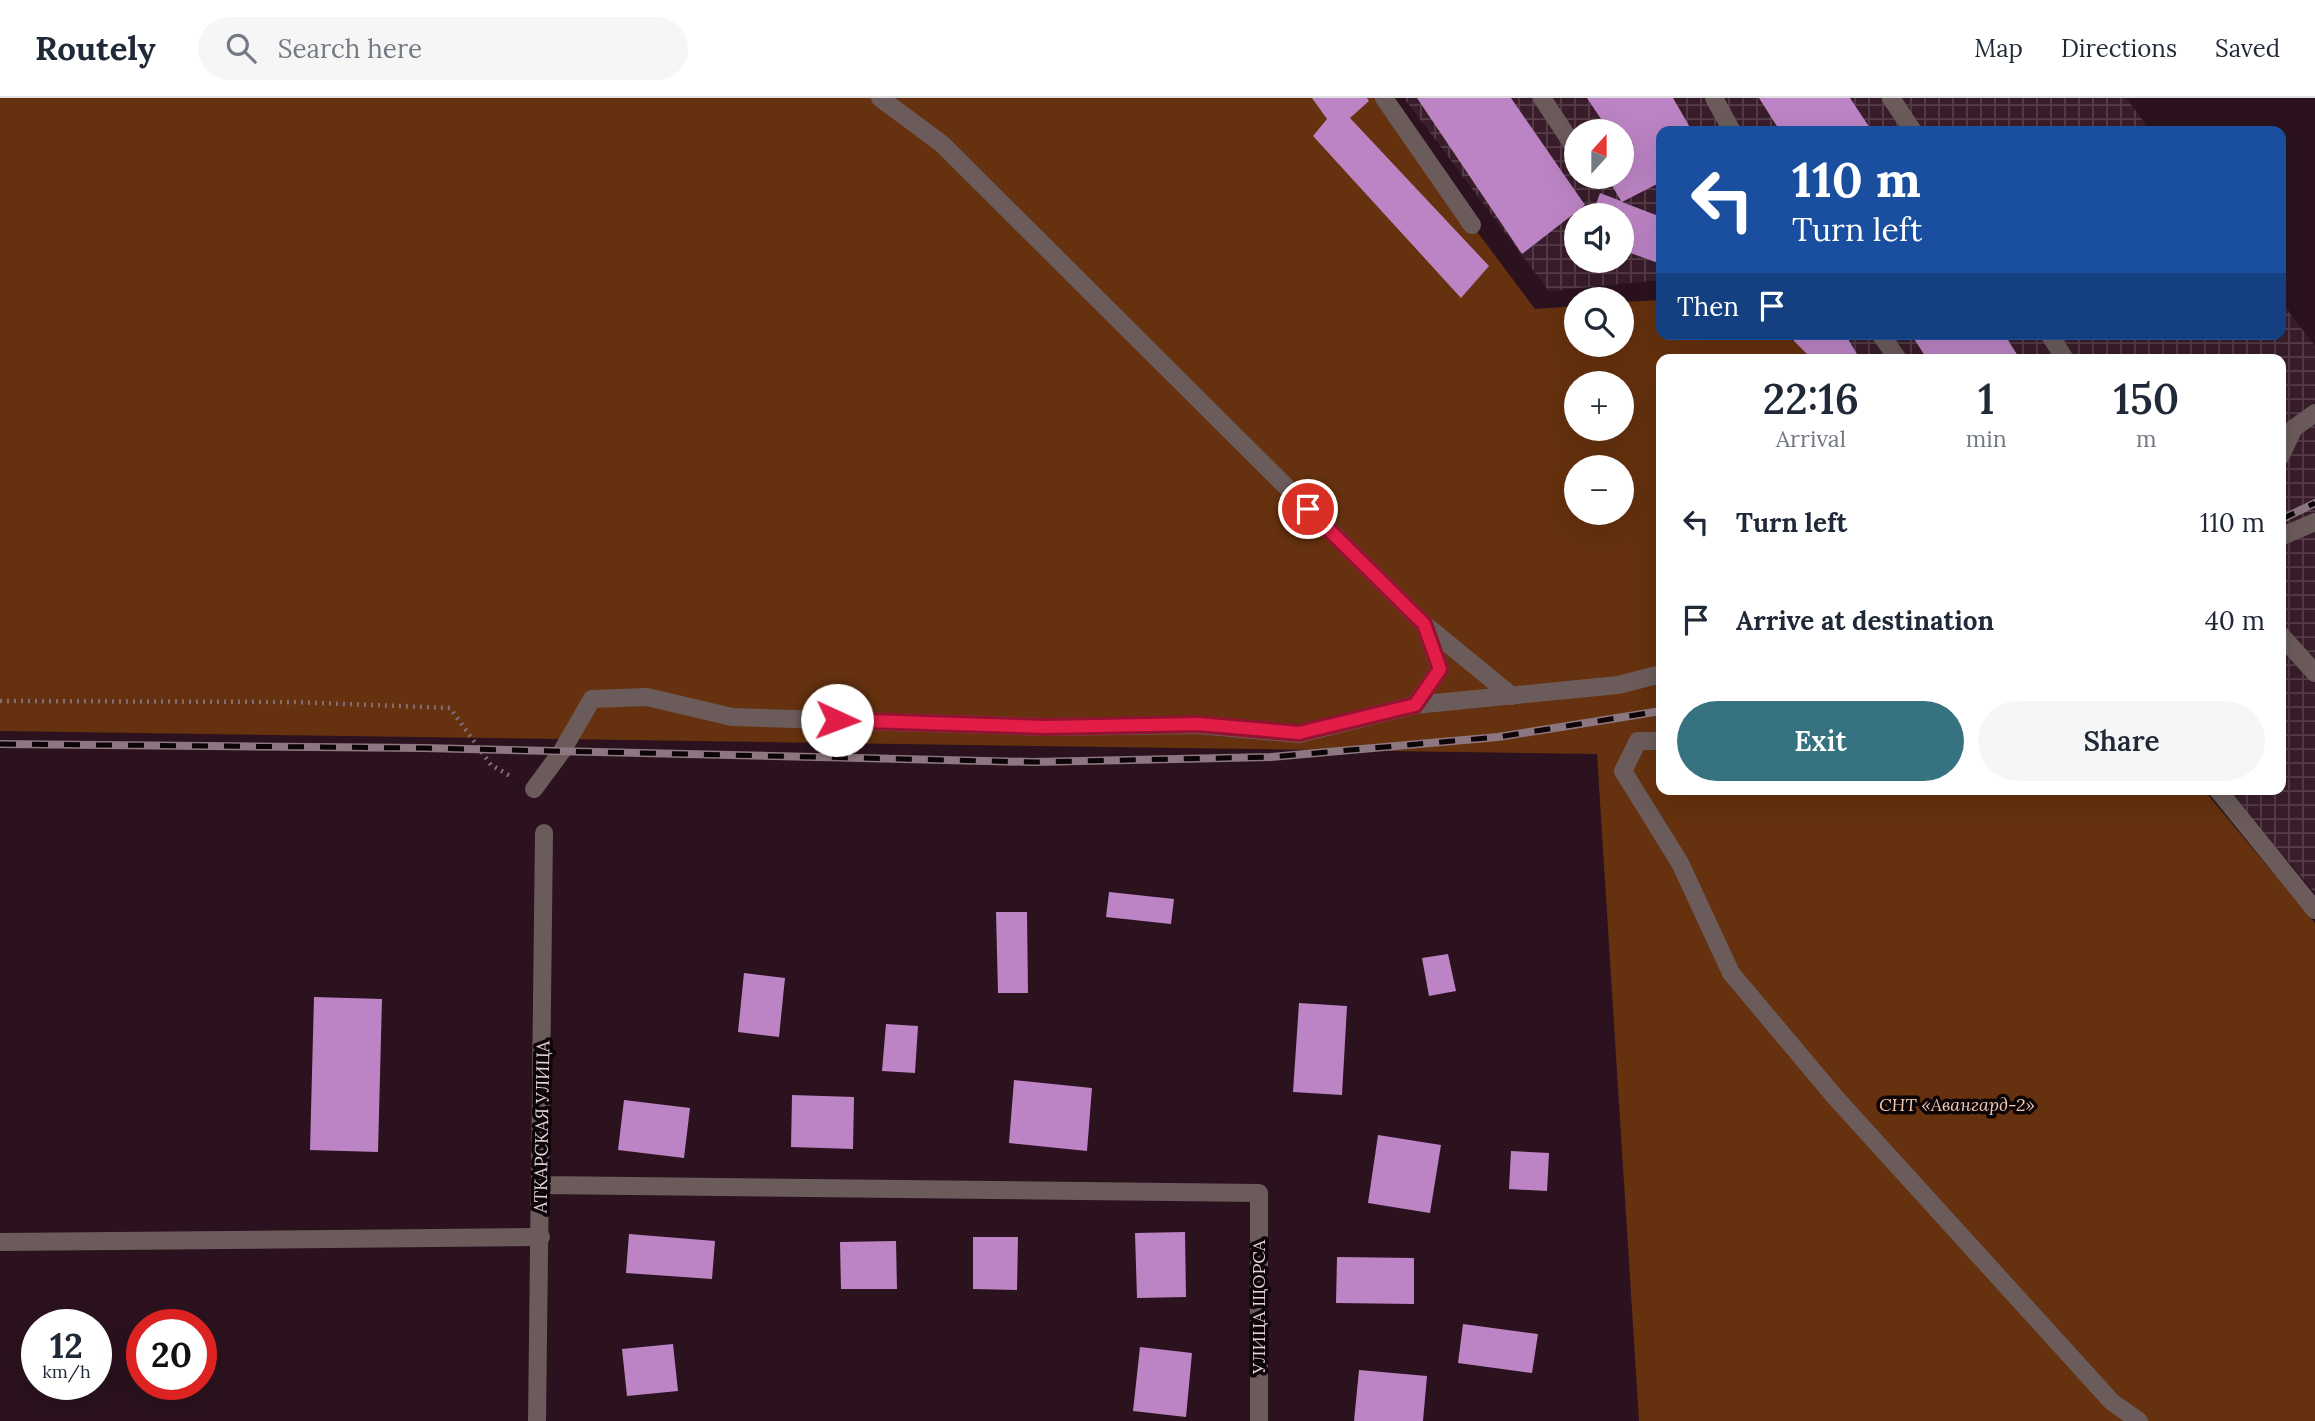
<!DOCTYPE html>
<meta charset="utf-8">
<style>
:root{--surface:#fff;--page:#f6f6f7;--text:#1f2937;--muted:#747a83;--line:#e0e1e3;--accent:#36727f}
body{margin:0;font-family:Lora,serif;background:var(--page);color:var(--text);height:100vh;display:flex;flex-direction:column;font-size:26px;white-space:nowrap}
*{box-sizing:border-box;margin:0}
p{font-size:23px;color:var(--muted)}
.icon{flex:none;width:38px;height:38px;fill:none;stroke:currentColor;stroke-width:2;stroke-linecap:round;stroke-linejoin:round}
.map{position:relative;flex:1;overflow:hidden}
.details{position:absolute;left:1656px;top:256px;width:630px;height:441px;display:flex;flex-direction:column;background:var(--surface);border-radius:14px;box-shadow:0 7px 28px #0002}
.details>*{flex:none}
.hud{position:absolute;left:1656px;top:28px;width:630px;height:214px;border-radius:14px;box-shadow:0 7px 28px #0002;background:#1a4fa0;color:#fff;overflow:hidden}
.needle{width:46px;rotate:21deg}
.fabs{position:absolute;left:1564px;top:21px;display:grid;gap:14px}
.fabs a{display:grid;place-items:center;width:70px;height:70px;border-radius:50%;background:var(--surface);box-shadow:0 7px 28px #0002;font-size:35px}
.speed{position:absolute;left:21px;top:1211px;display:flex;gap:14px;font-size:35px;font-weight:700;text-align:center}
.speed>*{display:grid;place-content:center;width:91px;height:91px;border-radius:50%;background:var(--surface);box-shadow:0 7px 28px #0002;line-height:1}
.speed small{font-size:18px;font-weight:400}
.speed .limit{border:10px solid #d22;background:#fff;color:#111}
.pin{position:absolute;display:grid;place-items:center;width:60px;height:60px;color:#fff;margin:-30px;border:4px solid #fff;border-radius:50%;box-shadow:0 2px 7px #0007}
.me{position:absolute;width:77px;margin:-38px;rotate:92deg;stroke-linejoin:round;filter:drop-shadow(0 0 5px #0008)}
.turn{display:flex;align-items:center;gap:24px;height:147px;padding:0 21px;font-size:32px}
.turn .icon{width:91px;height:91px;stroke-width:2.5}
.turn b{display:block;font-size:49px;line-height:60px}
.then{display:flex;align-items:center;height:66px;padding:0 21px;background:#0003;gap:14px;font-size:26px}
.eta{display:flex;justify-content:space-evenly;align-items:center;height:119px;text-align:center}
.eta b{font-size:42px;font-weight:600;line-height:49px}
.cta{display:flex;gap:14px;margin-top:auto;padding:14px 21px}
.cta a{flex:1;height:80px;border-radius:42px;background:var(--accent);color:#fff;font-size:28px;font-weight:600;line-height:80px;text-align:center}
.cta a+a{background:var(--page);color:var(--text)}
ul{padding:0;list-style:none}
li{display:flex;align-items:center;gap:21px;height:98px;padding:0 21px}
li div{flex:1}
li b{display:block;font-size:26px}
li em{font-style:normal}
header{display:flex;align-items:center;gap:42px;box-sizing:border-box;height:98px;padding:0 35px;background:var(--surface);border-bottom:2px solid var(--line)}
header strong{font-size:33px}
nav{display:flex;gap:38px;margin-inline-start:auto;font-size:24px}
.search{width:490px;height:63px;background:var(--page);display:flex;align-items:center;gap:18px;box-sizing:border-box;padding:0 24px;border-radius:38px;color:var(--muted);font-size:26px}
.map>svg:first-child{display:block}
.industrial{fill:url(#industrial-grid);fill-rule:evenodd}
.green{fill:#65310e;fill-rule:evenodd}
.building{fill:#bd84c5}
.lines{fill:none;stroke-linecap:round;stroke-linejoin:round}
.path{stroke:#836d77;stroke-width:4.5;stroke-dasharray:2 5;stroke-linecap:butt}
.lane{stroke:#6b5c5b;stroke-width:18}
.street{stroke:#6b5c5b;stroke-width:18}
.rail-casing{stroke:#8d7881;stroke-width:8}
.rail{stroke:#0c0407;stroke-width:5;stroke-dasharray:16;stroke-linecap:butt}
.route-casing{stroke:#92132f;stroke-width:18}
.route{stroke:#e11d48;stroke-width:12}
.labels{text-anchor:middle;stroke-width:7;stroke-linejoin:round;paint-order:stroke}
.park-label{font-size:18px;font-style:italic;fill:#f3c9b2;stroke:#0c0407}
.street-label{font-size:18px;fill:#e5d4db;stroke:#0c0407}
</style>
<header>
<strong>Routely</strong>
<div class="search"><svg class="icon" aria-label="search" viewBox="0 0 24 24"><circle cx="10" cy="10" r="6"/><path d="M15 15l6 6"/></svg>Search here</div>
<nav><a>Map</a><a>Directions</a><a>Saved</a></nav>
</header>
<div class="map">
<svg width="2315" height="1323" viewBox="0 0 2315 1323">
<defs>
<pattern id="industrial-grid" width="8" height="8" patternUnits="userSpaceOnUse" patternTransform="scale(1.75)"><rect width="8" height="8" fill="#3a1d2b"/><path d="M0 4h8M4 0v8" fill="none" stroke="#563d49"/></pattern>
</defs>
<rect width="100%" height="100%" fill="#2b121e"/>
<path class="industrial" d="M1404,0H2126L2151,33H1661V182L1549,193ZM1577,33H1622V79H1577ZM1577,117H1622V163H1577Z
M2280,202L2315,248V795L2227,691H2280V261H1860L1851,250L1819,236H2280Z"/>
<path class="green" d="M0,0H1377L1535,211L1577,208V247H1622V204L1661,202V236H1778L1832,261H1661V691H2203L2315,825V1323H1639L1597,656L0,633ZM1577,285H1622V331H1577ZM1577,369H1622V415H1577Z"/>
<path class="building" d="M1312,0H1367L1369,3L1350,20L1489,168L1461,200L1313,38L1327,21Z
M1417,0H1511L1585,107L1522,156Z
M1587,0H1673L1692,33H1661V84L1622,104L1661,119V166L1622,152V117H1592L1600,95L1621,103L1607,79H1622V33H1609Z
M1759,0H1850L1872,33H1780Z
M1787,236H1845L1860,261H1812Z
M1911,236H2004L2020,261H1927Z
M1109,794L1174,801L1171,826L1106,819Z
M996,814H1027L1028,895H998Z
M1448,856L1456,893L1429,898L1422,860Z
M744,875L785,880L779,939L738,934Z
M314,899L382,901L378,1054L310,1052Z
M1299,905L1347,908L1342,997L1293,994Z
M886,926L918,928L915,975L882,973Z
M1014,982L1092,990L1087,1053L1009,1045Z
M792,997L854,999L853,1051L791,1049Z
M624,1002L690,1010L684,1060L618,1052Z
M1378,1037L1441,1047L1430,1115L1368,1105Z
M1511,1053L1549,1055L1547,1093L1509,1091Z
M1185,1134L1186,1199L1137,1200L1135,1135Z
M629,1136L715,1143L712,1181L626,1175Z
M973,1139H1018L1017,1192L973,1191Z
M896,1143L897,1191H841L840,1144Z
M1337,1159L1414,1160V1206L1336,1205Z
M1463,1226L1538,1236L1532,1275L1458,1265Z
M673,1246L678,1293L627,1298L622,1251Z
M1140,1249L1192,1255L1186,1319L1133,1313Z
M1359,1272L1427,1278L1423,1323H1354Z"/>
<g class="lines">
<path class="path" d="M0,603L293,604L450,610L491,667L512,679"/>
<path class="lane" d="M1384,0L1472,127
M1542,0L1577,53
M1714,0L1732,33
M1891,0L1913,33
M1880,236L1898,261
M2049,236L2065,261
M2280,359L2294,330L2315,315
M2280,439L2315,424
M1424,526L1512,598
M2280,536L2315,575
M1415,607L1618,587L1661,576
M1661,643H1638L1623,673L1680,765L1731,875L1835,999L2112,1304L2139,1323
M534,691L562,653L592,601L647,599L732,619L1046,629L1198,627L1299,636L1415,607L1440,571L1424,526L942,46L880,0
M2217,691L2315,812
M0,1144L541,1139"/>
<path class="street" d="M542,1087L1259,1095V1323
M537,1323L544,735"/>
<defs>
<path id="rail" d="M2280,422L2315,405
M0,646L423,650L1034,664L1271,659L1498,639L1661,613"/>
</defs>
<use href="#rail" class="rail-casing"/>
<use href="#rail" class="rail"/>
</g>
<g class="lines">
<defs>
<path id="route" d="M837,622L1046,629L1198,626L1299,635L1415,607L1440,571L1424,526L1308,411"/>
</defs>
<use href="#route" class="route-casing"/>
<use href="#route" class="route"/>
</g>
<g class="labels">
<g class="park-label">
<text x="1957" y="1013">СНТ «Авангард-2»</text>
</g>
<g class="street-label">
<text transform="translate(542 1029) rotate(-89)" y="6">АТКАРСКАЯ УЛИЦА</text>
<text transform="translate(1259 1209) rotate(-90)" y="6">УЛИЦА ЩОРСА</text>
</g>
</g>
</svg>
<div class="fabs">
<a><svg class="needle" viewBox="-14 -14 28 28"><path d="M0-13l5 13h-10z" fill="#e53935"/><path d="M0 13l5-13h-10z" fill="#747a83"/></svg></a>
<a><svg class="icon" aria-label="sound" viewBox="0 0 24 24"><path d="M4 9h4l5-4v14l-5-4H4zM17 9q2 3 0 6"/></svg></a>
<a><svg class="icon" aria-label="search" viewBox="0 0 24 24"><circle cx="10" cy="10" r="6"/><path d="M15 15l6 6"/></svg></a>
<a>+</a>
<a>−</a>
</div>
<div class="speed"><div>12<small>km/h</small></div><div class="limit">20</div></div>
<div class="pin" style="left:1308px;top:411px;background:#d93025"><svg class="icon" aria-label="arrive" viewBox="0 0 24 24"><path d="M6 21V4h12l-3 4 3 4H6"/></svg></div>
<svg class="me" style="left:837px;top:622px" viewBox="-20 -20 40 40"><circle r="19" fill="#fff"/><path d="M0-13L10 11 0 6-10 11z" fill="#e11d48"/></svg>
<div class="hud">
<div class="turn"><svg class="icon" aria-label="left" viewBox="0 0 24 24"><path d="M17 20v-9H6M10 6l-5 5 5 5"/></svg><div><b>110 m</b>Turn left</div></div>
<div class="then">Then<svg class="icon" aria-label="arrive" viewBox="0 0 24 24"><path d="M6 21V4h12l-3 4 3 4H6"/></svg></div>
</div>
<section class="details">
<div class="eta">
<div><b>22:16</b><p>Arrival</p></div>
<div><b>1</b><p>min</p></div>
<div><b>150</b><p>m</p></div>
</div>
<ul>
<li><svg class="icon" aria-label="left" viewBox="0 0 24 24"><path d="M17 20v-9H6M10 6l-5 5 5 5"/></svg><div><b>Turn left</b></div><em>110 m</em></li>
<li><svg class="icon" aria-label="arrive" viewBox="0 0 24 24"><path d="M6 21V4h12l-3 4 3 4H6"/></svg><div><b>Arrive at destination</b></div><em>40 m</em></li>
</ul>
<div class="cta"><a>Exit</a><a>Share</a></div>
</section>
</div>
